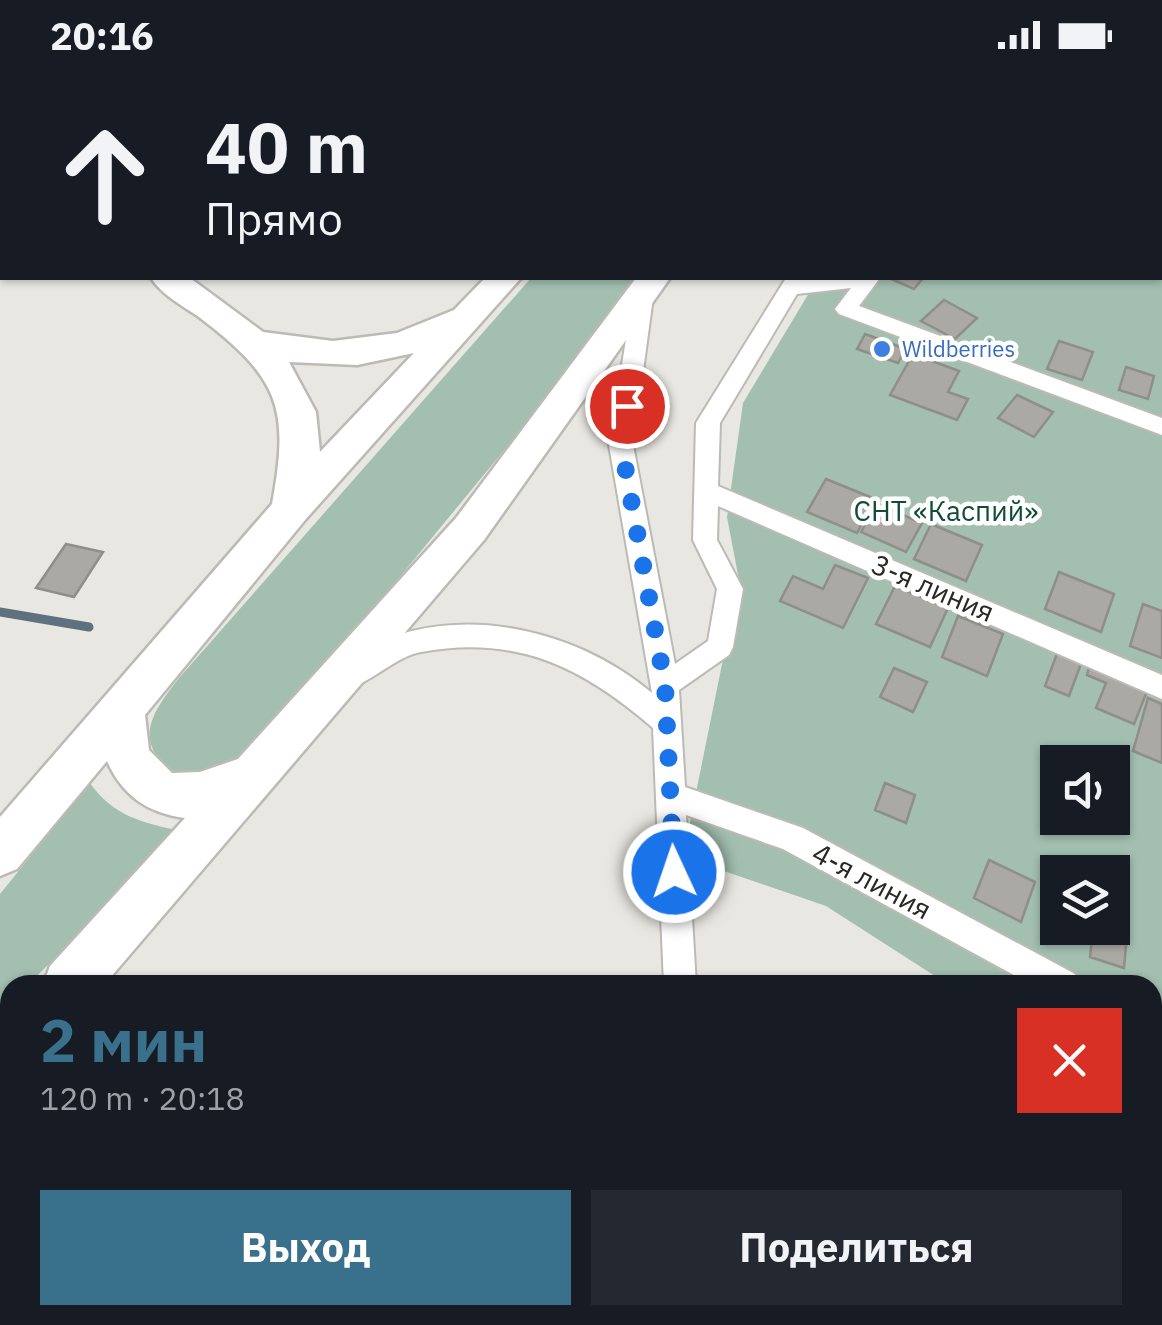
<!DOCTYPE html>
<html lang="ru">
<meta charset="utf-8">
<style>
:root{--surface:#171b24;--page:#242831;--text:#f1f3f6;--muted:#9ea1a6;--accent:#39708b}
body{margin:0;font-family:"IBM Plex Sans",sans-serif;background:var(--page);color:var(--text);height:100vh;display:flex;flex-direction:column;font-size:38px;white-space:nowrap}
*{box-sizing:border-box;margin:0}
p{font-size:32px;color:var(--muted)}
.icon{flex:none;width:55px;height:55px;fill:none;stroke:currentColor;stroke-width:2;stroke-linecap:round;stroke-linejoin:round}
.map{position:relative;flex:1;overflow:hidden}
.sheet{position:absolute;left:0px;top:905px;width:1162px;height:350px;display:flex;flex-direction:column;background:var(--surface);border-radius:30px 30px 0 0;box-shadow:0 2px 8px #0004}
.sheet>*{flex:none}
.guide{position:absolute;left:0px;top:0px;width:1162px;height:210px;box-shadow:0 2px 8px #0004;background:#171b24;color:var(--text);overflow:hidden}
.fabs{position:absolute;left:1040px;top:675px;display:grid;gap:20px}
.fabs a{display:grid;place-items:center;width:90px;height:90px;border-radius:0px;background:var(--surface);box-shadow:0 2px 8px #0004;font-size:50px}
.pin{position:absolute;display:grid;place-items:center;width:85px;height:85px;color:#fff;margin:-42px;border:5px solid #fff;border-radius:50%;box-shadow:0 2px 10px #0007}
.me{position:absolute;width:110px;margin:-55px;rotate:357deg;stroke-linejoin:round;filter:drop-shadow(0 0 8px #0008)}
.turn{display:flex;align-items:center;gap:35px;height:210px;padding:0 40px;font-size:45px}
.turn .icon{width:130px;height:130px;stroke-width:2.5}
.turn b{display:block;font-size:70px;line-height:85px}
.round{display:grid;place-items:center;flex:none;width:105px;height:105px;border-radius:0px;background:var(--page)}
.summary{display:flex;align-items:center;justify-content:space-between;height:170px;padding:0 40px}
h1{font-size:60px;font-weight:800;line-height:75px;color:var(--accent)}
.primary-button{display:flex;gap:20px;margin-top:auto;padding:20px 40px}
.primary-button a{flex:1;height:115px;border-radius:0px;background:var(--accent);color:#fff;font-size:40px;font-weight:800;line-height:115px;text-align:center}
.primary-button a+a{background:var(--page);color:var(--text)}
.status{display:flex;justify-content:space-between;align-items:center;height:70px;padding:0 50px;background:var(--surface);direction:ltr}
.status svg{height:28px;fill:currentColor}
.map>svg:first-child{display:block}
.green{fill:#a2bfb0;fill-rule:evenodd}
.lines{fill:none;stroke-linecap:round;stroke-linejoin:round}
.stream{stroke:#5e717e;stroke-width:9}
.building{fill:#aba9a3;stroke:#908e89;stroke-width:2.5}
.minor-casing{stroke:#bcbab4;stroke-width:4}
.primary-casing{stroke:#bcbab4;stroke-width:5}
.minor{fill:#fff;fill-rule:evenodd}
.primary{fill:#fff;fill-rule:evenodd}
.route{stroke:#1a73e8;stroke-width:18;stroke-dasharray:0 32.4}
.shop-dot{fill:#3f7fe0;stroke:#fff;stroke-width:4}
.labels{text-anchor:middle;stroke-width:9;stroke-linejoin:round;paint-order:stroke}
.far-shop-label{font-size:22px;fill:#366cbe;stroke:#fff;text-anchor:start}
.park-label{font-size:28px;fill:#114d36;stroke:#fff}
.street-label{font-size:28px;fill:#292826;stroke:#fff}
</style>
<div class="status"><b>20:16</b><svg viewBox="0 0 49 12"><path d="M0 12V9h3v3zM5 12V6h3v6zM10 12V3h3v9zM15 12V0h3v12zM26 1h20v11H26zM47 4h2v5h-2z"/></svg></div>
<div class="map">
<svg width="1162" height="1255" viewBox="0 0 1162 1255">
<rect width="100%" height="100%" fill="#e9e7e1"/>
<path class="green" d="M1162,0V1222L1152,1215V915H949L826,836L683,787L739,510L727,447L743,333L818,208H1160V2L1055,1ZM1058,692H1112V748H1058ZM1058,802H1112V858H1058Z
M531,208H637L528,351L251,688C233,693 208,706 190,706C181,706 167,698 162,692C134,663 160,633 179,608Z
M90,713C113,746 143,753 181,761L28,915H10V933L0,943V824Z"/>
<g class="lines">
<path class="stream" d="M0,542L89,557"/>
</g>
<path class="building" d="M889,208H923L914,219Z
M944,230L977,248L955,269L921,251Z
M865,264L906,279L898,293L857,279Z
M1059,271L1093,282L1082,310L1047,299Z
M913,284L959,301L948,322L968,329L957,350L890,325Z
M1126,297L1154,306L1148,329L1119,320Z
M1017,325L1053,342L1034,367L998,348Z
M826,409L875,429L857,463L807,442Z
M877,434L922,453L906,482L861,462Z
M931,454L982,475L966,511L914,489Z
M66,474L103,482L74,527L36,518Z
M835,495L868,508L843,558L780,531L793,506L823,519Z
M1059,502L1114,524L1101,562L1045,539Z
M895,516L948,538L930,577L876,554Z
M1143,534L1162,541V588L1130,576Z
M958,546L1003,564L987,606L942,587Z
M1058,581L1082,591L1069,626L1045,616Z
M1090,593L1148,619L1134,654L1096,638L1106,613L1087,605Z
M894,598L927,612L913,642L880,627Z
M1148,628L1162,634V693L1133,681Z
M885,713L915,725L906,753L875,740Z
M989,790L1035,812L1021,852L974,828Z
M1093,858L1127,864L1124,898L1090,887Z"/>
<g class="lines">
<defs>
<path id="minor" d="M1160,30H1162V44H1160Z
M1160,161H1162V174H1160Z
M786,208H880L859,236L1162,348V365L839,244L835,239L851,218L797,224L720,353L718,416L1162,605V629L718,436L717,470L743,519L733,577L729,585L679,620L685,717L803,758L1075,904L1080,915H1032L783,779L686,745L696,915H664L653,658C584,598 517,564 421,582C398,586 376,608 353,617L343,613L339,605L343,597C364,585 389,566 412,561C495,541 588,569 652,623L609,375L634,220L644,213L654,220L633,375L675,594L708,571L717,519L693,470L696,353Z
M1152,947L1162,951V985L1152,981Z
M677,1245H715V1255H677Z"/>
<path id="primary" d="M151,208H190L263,262L333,271L397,263L454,240L485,208H521L305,450L145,645L149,680L172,703L200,702L238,689L456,448L636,208H670L484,470L104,915H43L50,896L185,748C147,743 122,725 107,691L17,799L0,806V747L272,434C290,337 279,308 199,247C183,236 162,225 151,208ZM414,283L320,382L316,342L289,292L357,295Z
M10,955V1017L0,1021V959Z"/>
</defs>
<use href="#minor" class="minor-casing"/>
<use href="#primary" class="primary-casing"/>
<use href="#minor" class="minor"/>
<use href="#primary" class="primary"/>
</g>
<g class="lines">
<path class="route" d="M627,336L621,374L665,615L674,802"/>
</g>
<circle class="shop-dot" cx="882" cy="279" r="10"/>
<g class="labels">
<g class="far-shop-label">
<text x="902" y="287">Wildberries</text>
</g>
<g class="park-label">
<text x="946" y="451">СНТ «Каспий»</text>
</g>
<g class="street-label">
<text transform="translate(933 518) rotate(23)" y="10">3-я линия</text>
<text transform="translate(872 811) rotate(28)" y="10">4-я линия</text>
</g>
</g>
</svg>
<div class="fabs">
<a><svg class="icon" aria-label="sound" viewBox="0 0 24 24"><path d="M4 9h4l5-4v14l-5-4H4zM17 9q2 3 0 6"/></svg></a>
<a><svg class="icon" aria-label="layers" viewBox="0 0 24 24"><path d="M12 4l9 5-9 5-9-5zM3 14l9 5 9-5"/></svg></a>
</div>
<div class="pin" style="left:627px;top:336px;background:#d93025"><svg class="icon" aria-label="arrive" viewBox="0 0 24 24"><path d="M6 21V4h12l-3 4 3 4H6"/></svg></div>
<svg class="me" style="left:674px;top:802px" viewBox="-20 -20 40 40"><circle r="17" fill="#1a73e8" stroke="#fff" stroke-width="3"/><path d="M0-11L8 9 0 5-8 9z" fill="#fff"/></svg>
<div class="guide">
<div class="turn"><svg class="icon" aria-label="ahead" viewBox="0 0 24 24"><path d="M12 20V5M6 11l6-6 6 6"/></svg><div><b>40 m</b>Прямо</div></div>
</div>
<section class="sheet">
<div class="summary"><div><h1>2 мин</h1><p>120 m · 20:18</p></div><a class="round" style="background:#d93025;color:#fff"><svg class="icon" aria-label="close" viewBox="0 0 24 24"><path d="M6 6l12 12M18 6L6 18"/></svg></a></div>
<div class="primary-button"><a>Выход</a><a>Поделиться</a></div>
</section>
</div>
